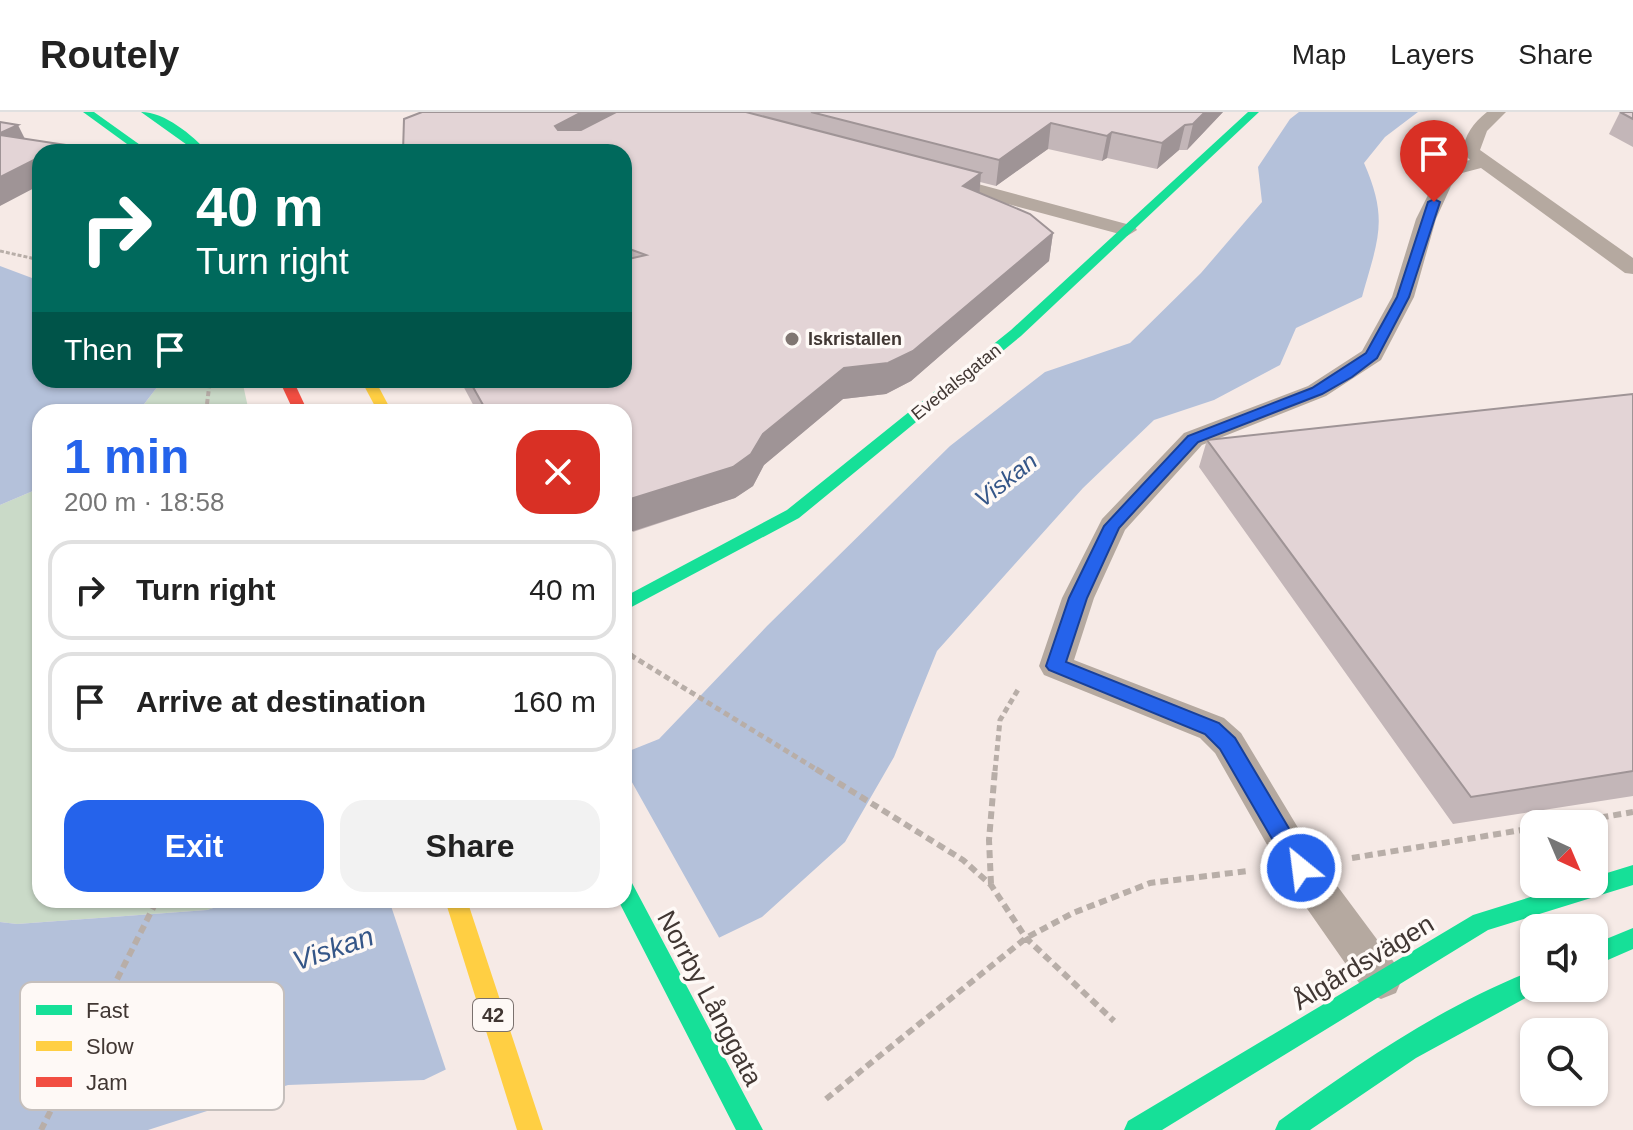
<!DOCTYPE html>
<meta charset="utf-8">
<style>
:root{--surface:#fff;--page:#f2f2f2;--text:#222;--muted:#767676;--line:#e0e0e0;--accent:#2563eb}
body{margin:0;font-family:Helvetica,sans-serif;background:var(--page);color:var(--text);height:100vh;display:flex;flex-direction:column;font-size:30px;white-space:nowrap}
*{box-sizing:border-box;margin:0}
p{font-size:26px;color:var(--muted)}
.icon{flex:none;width:44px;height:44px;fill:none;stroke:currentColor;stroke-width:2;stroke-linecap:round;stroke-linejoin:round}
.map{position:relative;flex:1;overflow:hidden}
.sheet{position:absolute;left:32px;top:292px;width:600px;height:504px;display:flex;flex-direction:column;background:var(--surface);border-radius:24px;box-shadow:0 2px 6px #0004}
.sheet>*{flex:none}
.banner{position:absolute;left:32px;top:32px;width:600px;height:244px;border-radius:24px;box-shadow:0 2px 6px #0004;background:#00695c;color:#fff;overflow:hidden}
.needle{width:52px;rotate:136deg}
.tools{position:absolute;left:1520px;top:698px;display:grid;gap:16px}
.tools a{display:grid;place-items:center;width:88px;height:88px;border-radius:16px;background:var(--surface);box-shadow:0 2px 6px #0004;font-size:40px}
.pin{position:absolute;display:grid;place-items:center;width:68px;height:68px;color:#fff;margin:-82px -34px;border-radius:50% 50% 50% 0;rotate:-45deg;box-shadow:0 0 8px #0007}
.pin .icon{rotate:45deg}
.me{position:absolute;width:88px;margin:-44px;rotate:331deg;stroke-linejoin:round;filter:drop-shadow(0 0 6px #0008)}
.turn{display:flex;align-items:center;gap:28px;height:168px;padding:0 32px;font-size:36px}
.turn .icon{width:104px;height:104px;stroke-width:2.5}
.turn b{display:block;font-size:56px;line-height:68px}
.then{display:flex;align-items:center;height:76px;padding:0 32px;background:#0003;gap:16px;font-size:30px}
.round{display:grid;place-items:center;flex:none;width:84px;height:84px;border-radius:24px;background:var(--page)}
.overview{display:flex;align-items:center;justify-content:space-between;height:136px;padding:0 32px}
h1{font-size:48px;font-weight:600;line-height:60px;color:var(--accent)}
.button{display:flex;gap:16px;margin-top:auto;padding:16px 32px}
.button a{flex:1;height:92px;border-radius:24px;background:var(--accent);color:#fff;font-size:32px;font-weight:600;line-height:92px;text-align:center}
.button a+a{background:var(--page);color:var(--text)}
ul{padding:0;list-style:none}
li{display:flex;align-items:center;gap:24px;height:100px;margin:0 16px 12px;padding:0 16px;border:4px solid var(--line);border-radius:24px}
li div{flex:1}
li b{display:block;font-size:30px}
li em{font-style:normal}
header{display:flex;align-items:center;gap:48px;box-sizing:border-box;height:112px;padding:0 40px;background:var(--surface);border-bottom:2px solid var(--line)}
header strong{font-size:38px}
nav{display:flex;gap:44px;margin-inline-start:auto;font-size:28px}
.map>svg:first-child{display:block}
.green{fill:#cadac8}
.water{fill:#b4c1da}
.pier{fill:#f6eae6}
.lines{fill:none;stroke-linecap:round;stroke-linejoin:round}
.path-far3{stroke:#b8aea8;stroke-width:3;stroke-dasharray:4 2;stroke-linecap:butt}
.path-far2{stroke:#b8aea8;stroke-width:4;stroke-dasharray:5 3;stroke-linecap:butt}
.path-far1{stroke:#b8aea8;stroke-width:5;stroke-dasharray:6 4;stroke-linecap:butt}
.path{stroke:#b8aea8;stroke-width:6;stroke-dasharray:8 5;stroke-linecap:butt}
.lane{fill:#b5a9a0;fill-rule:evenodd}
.fast{fill:#16e098;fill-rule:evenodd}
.slow{fill:#ffcf43;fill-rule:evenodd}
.jam{fill:#f24e42;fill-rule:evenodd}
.wall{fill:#c3b6b8}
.shaded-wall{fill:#9f9496}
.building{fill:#e3d4d6;stroke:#9f9496;stroke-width:2}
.route{fill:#2563eb;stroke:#184099;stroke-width:2}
.poi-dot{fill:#807672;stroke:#fef9f6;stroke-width:3}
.labels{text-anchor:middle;stroke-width:7;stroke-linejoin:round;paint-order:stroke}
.far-poi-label{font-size:18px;font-weight:bold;fill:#413733;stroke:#fef9f6;text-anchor:start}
.far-street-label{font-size:18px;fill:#413733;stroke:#fef9f6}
.shield{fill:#fef9f6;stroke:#7a716e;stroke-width:2}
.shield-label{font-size:20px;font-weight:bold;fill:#413733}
.water-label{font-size:24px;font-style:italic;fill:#355688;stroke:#fef9f6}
.near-street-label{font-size:26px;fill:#413733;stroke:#fef9f6}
.near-water-label{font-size:28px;font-style:italic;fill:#355688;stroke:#fef9f6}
.key{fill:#fef9f6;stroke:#c5bfbc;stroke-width:2}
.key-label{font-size:22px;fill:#413733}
</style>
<header>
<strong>Routely</strong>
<nav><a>Map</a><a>Layers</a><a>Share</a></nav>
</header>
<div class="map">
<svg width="1633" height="1018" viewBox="0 0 1633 1018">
<rect width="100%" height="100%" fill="#f6eae6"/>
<path class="green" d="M183,268H242L249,300H138L158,274Z
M40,376V788H238L207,798L17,812L0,810V393Z"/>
<path class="water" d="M1299,0H1418L1385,25L1364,51C1389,108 1378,127 1362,185L1296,216L1280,253L1214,288L1154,308L1083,376L937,539L894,645L845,730L762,805L424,968L288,973L148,1018H0V810L17,812L207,798L238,788H624V641L659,627L767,514L950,334L1045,260L1130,231L1201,161L1262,90L1258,55L1290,7Z
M0,154L40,169V268H154L158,274L138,300H40V376L0,393Z"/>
<path class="pier" d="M624,656L721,829L447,961L389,788H624Z"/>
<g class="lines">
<path class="path-far3" d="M0,139L40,148"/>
<path class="path-far2" d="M206,300L210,268"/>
<path class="path-far1" d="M624,535L632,544L819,659
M995,659L1000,608L1019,576"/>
<path class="path" d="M816,657L963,748L991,773L1026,826L1114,909
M1562,712L1633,700
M1352,746L1534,716
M991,772L989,728L995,657
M826,987L1026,826L1073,801L1150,771L1248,759
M41,1018L157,788"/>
<path class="lane" d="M1487,0H1506L1487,19L1480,38L1633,146V162L1625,161L1481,56L1462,61L1451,74L1436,107L1414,185L1381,248L1326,284L1202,333L1125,418L1094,486L1074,548L1224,606L1241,621L1315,744L1396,853L1402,867L1396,881L1381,887L1366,881L1287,768L1215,641L1200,626L1044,563L1039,554L1062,486L1102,407L1184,321L1308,274L1362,239L1392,185L1416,107L1433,73L1448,53L1470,48L1462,40C1465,23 1473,11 1487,0Z
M937,61L1134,114L1137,118L1127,124L930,71L928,67L930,63Z"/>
<path class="fast" d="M83,0H94L150,40H138Z
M141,0C165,0 192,23 208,40H197Z
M1248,0H1259L1021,224L799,406L624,499V485L787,398L1011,218Z
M1633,753V773L1488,818L1162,1018H1124L1128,1009L1473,803L1572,772H1594V765Z
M624,768L632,771L763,1018H736L618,788H624Z
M1633,816V837L1594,854V832Z
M1534,858V876L1542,877L1416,946L1310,1018H1275L1279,1009C1358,952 1443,893 1534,858Z"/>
<path class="slow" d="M361,268H375L392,300H378Z
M445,788H467L543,1018H517Z"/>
<path class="jam" d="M279,268H293L308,300H294Z"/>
</g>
<path class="wall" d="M422,0H1223L1187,38H1179L1157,57L1107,46L1102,49L1048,37L996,74L980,70L979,81L1053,121L1049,149L911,269L886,282L843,287L764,353L753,374L735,386L633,420L624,300H477L460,268H624V40Z
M1620,0H1633V35L1609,22Z
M1633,282V684L1453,712L1199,355L1207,328Z"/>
<path class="shaded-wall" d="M582,0H633L559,39L555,14Z
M1205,0H1223L1187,38L1193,12Z
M1051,11L1048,37L996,74L999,48Z
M18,13L29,35L0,30V21Z
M1185,13L1179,38L1157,57L1162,31Z
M1112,20L1107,46L1102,49L1107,24Z
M66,33L69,40H51Z
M40,45V73L0,94V65Z
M981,61L979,87L963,74Z
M1053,121L1049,149L911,269L886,282L843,287L764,353L753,374L735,386L624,422V389L844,256Z"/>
<path class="building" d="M422,0H582L555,14L558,18H581L616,0H746L981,61L963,74L1030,102L1053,121L913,239L888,251L844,256L763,322L751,342L733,355L624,389V300H487L469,268H624V148L646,143L624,135V40H403L404,7Z
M811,0H1205L1193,12L1185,13L1162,31L1112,20L1107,24L1051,11L999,48Z
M1620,0H1633V7Z
M0,10L18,13L0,21Z
M0,23L66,33L51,40H40V45L0,65Z
M1633,282V659L1471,685L1207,328Z"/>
<path class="route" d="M1434,87L1440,90L1409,185L1377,246L1352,265L1322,282L1198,330L1119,416L1087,486L1066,550L1219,611L1235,626L1309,750L1313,756L1309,763L1301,766L1293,763L1220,637L1205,622L1049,558L1046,554L1069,486L1104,414L1188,324L1312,276L1366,241L1397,185L1428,90Z"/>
<circle class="poi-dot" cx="792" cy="227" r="8"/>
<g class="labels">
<g class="far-poi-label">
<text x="808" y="233">Iskristallen</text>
</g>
<g class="far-street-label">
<text transform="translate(956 270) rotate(-39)" y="6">Evedalsgatan</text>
</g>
<rect class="shield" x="473" y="887" width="40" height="32" rx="6"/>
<g class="shield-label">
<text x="493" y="910">42</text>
</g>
<g class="water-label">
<text transform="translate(1006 368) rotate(-38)" y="8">Viskan</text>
</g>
<g class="near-street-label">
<text transform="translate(1363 850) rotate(-31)" y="9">Ålgårdsvägen</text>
<text transform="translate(710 886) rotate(62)" y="9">Norrby Långgata</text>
</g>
<g class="near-water-label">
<text transform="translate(333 836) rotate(-19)" y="10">Viskan</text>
</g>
</g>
<rect x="20" y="870" width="264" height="128" rx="12" class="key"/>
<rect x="36" y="893" width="36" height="10" fill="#16e098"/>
<rect x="36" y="929" width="36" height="10" fill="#ffcf43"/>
<rect x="36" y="965" width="36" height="10" fill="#f24e42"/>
<g class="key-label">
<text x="86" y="906">Fast</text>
<text x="86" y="942">Slow</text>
<text x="86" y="978">Jam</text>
</g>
</svg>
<div class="tools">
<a><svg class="needle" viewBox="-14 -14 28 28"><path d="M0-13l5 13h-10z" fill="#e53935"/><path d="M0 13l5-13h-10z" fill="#767676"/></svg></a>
<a><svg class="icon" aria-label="sound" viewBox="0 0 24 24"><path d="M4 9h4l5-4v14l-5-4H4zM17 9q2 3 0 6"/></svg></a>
<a><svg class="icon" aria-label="search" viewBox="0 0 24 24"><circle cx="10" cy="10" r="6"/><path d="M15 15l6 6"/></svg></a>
</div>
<div class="pin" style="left:1434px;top:90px;background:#d93025"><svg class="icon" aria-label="arrive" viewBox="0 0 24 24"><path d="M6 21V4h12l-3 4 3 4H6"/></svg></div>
<svg class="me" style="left:1301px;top:756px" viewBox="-20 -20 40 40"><circle r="17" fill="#2563eb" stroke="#fff" stroke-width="3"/><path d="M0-11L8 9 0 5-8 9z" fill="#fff"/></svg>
<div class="banner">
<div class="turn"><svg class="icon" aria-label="right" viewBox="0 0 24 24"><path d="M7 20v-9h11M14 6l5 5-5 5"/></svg><div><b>40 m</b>Turn right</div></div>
<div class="then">Then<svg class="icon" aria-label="arrive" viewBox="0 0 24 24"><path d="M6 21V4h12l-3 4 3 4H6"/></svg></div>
</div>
<section class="sheet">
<div class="overview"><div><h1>1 min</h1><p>200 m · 18:58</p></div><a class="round" style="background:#d93025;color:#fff"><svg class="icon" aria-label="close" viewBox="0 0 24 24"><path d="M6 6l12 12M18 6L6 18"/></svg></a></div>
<ul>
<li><svg class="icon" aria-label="right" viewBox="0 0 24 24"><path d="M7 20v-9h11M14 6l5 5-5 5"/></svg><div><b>Turn right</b></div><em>40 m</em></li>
<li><svg class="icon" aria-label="arrive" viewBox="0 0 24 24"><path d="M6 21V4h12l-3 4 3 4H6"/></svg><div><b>Arrive at destination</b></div><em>160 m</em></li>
</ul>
<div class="button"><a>Exit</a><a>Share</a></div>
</section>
</div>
